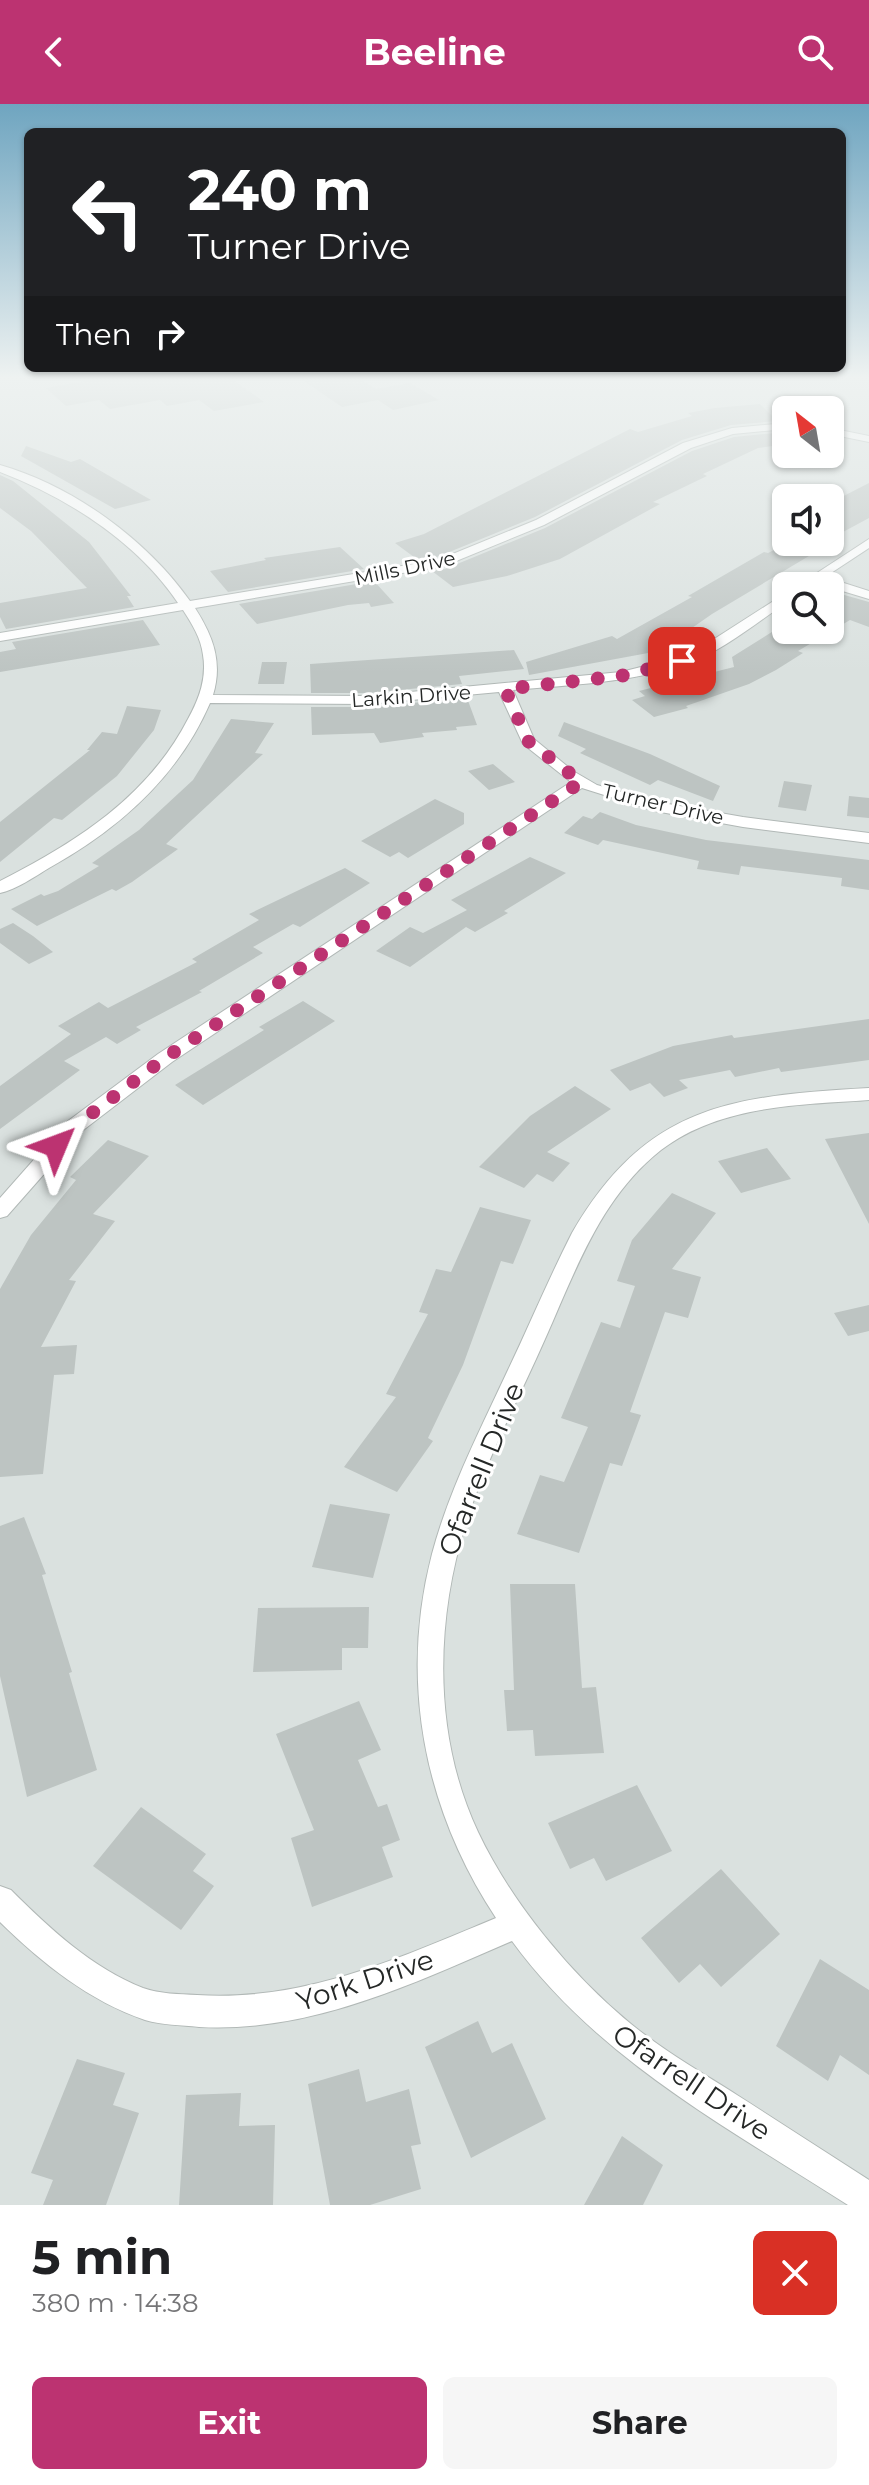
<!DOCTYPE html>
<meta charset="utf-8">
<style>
:root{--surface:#fff;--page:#f6f6f6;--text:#202124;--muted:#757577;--accent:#bc3371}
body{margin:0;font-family:Montserrat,sans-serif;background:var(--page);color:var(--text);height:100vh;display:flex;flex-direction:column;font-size:30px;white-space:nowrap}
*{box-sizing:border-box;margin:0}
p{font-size:26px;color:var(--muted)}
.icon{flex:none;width:44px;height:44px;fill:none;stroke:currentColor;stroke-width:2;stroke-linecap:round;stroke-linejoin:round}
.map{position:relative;height:2101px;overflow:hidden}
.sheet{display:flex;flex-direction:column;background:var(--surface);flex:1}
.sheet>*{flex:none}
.banner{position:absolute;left:24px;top:24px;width:822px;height:244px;border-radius:12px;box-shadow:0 2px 6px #0004;background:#202124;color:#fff;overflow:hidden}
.needle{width:52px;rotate:329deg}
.fabs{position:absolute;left:772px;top:292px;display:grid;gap:16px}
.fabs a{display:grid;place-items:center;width:72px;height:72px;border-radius:12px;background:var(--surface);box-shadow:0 2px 6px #0004;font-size:40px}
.pin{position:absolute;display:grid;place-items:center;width:68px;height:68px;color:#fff;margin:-34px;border-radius:16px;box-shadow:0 4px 12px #0006}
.me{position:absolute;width:88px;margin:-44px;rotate:46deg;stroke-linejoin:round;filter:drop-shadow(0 0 6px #0008)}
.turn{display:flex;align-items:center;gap:28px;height:168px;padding:0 32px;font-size:36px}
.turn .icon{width:104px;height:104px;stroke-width:2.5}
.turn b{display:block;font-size:56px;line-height:68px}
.then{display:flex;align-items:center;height:76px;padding:0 32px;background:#0003;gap:16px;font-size:30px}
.round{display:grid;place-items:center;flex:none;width:84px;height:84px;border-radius:12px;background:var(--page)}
.head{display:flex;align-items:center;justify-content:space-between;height:136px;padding:0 32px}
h1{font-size:48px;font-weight:700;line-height:60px}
.action{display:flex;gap:16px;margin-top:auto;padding:16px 32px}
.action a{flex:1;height:92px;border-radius:12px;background:var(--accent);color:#fff;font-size:32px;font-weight:700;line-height:92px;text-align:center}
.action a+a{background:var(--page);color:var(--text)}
header{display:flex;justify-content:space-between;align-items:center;height:104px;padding:0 32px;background:var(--accent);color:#fff;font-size:36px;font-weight:700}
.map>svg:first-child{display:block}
.building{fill:#bdc4c2}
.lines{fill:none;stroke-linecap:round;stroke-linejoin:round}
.street-casing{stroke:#b1b8b6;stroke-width:2}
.street{fill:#fff;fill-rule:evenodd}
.route{stroke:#bc3371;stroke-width:14;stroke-dasharray:0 25.2}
.labels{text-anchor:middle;stroke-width:6;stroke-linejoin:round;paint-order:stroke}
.far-street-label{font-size:20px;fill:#252827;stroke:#fff}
.near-street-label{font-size:28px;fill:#252827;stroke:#fff}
</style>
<header><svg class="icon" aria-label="back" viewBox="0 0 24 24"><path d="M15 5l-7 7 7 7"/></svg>Beeline<svg class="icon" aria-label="search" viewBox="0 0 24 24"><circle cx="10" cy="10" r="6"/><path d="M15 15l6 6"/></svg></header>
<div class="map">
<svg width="869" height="2101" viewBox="0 0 869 2101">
<rect width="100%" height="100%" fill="#dae1df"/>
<path class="building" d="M95,275H232L264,298L214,307L199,296L167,302L160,296L110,305L99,296L66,302L46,284Z
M301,275H360L376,285L410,279L439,296L393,306L378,296L342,303Z
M760,300L777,317L731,321L682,336L535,413L437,453L418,456L395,439L424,430L630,325L638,328L692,312L688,309L715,304Z
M786,328V340L758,344L703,370L707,372L653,398L660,400L560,455L507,472L453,483L432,467L445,465L545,424L692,347L734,333Z
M26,342L71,358L80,355L151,396L115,405L21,352Z
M0,371L13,377L89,438L131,492H127L134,503L6,525L0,513V499L87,484L31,427L0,404Z
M869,379V414L830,435V399Z
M786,440L814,449L712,510L659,547L529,571L526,558L612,532L617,535L692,493L688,492L764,448L768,449Z
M340,443L364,465L228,488L210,467L266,456L264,454Z
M374,477L394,499L371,503L369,499L348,501L257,520L239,500Z
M841,490L869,498V523L850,516L798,547L803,549L776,566L749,580L686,602L688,604L654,613L632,596L645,592L639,587L734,563L732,553L775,526H830V496Z
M143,516L160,541L0,568V548L16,545L12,538Z
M514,546L524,565L459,572L462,580L368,589H311L310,560Z
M262,558H287L284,580H258Z
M467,594L477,621L456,623L457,626L422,629L424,633L380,639L374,629L312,631L311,603H368Z
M127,602L161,606L154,626L117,672L62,716L54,714L0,758V718L90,646H87L102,628L117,630Z
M231,615L274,619L255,649L263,650L166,740L178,745L132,778L116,787L112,785L37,822L11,805L41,790L44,792L58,787L99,762L92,759L139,726L193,676Z
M564,618L650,650L720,682L713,697L658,676L650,681L580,649L586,645L558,632Z
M493,660L515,678L489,686L468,667Z
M784,677L812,681L806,707L778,703Z
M849,692L869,694V714L847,712Z
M435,695L464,709V720L408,754L399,748L390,753L361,737Z
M600,708L636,721L706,736L869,756V786L841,782L842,774L741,762L739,771L697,765L699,757L603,736L598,741L564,729L583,712L592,715Z
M530,753L566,769L504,807L508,809L475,828L466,823L410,863L376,847L410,823L423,829L467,806L451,796Z
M345,764L370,779L300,823L293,820L253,843L263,849L199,887L202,888L136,923L141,926L117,940L106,933L64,957L80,966L0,1025V982L71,930L58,922L99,898L108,904L197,858L192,855L259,816L249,810Z
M13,819L33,832L53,848L29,860L0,839V825Z
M303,897L335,917L203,1001L175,981L264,926L259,923Z
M869,915V956L781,968L779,964L735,973L730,966L679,976L688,984L664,993L650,979L630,987L610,966L673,942L732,931L734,934Z
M575,982L611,1005L547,1048L570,1059L553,1078L537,1070L524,1084L479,1063L530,1012Z
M869,1029V1120L825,1035Z
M108,1036L149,1052L93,1110L115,1117L69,1176L76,1177L41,1243L77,1241L74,1270L54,1271L43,1370L0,1373V1185L31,1131L76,1076L70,1073Z
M767,1044L791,1075L741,1089L718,1057Z
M672,1089L716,1109L672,1165L701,1173L688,1214L665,1208L630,1308L641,1311L622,1362L610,1359L579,1449L517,1430L540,1371L564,1378L588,1323L561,1314L601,1218L620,1224L635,1182L617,1177L632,1136Z
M480,1103L531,1116L513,1160L501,1157L463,1261L428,1334L433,1337L397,1388L344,1363L396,1293L386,1290L428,1210L419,1208L436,1165L451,1168Z
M869,1201V1227L848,1232L834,1209Z
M330,1400L390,1410L373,1474L312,1463Z
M24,1413L46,1470L42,1471L72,1568L69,1569L97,1666L27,1693L0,1572V1422Z
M510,1480H575L582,1584L596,1583L604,1649L535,1652L533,1626L507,1627L504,1586H514Z
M369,1503L368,1544H342V1566L253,1568L258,1504Z
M359,1597L381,1646L358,1656L378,1703L387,1700L400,1736L382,1743L393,1773L312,1803L291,1734L314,1726L276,1630Z
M637,1681L672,1747L606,1777L594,1754L570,1765L548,1719Z
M141,1703L206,1750L193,1767L214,1782L181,1826L93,1762Z
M721,1765L780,1830L721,1883L700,1860L679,1879L641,1834Z
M820,1855L869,1886V1971L840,1951L828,1977L776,1942Z
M478,1917L492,1949L512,1939L546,2015L471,2054L425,1943Z
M77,1955L125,1969L113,2001L139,2009L106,2101H43L53,2076L31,2069Z
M359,1965L366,1998L409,1985L421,2040L411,2042L421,2085L370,2101H330L308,1980Z
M241,1989L239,2022L275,2021L273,2101H179L186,1991Z
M622,2032L663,2061L643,2101H584Z"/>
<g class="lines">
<defs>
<path id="street" d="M786,319V325L733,330L691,344L544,421L444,462L195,504C213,532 223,558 213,591L368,592L621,568L677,554L708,539L786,489V499C754,520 722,548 685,560C629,579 570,581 513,586L534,635L573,667L597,681L657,698L743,713L869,729V739L743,723L655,707L582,684L172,958L82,1027L7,1112L0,1114V1094L68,1017L158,950L571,678L523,640L499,588L368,600L210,599C178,673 119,725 49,764C34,773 17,785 0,789V777C75,739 148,693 188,615C199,595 207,574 203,551C201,534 192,520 183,506L0,537V529L178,499C137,438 68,394 0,368V361C73,382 146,435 190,497L438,456L536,416L683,339L732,324Z
M830,324L869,332V338L830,330Z
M869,435V444L825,473L869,487V495L816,479L797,482Z
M869,984V996C798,1001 720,1001 661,1046C600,1094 575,1168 545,1235C520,1292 490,1348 470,1407C435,1509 431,1628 478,1728C511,1798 571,1871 631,1920C664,1947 701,1968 737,1991C781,2019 825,2048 869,2076V2101H848C727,2023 599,1956 512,1837C412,1880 311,1929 199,1923C181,1921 162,1921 145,1916C89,1897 42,1859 0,1818V1782L11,1786C49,1824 92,1864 143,1884C160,1890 179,1890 197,1891C304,1898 399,1854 496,1814C424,1705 399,1577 432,1450C449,1386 480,1326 508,1266C530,1220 549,1174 572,1129C647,1000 732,992 869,984Z"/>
</defs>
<use href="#street" class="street-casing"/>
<use href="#street" class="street"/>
</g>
<linearGradient id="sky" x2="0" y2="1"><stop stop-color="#6fa5c0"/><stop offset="0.48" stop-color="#eef2f1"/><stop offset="1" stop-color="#eef2f1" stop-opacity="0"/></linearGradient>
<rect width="869" height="569" fill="url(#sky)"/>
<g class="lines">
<path class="route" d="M56,1042L75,1022L165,954L581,678L528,637L505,585L621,572L682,557"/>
</g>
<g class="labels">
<g class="far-street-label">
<text transform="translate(405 464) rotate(-12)" y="7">Mills Drive</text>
<text transform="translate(411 592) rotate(-4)" y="7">Larkin Drive</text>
<text transform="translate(663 700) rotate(13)" y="7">Turner Drive</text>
</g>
<g class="near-street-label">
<text transform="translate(481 1365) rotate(-68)" y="10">Ofarrell Drive</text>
<text transform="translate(365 1876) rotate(-18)" y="10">York Drive</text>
<text transform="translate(692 1978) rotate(34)" y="10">Ofarrell Drive</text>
</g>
</g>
</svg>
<div class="fabs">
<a><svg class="needle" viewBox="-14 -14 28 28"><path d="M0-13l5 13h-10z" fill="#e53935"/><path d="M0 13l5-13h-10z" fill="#757577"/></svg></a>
<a><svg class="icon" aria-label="sound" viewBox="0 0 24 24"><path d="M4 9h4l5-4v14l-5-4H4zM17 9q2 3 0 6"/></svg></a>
<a><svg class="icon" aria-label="search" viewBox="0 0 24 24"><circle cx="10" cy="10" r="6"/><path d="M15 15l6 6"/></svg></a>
</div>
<div class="pin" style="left:682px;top:557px;background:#d93025"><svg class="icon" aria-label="arrive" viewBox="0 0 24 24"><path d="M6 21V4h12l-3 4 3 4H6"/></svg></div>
<svg class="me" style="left:56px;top:1042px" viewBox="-20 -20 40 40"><path d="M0-17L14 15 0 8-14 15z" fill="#bc3371" stroke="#fff" stroke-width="4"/></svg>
<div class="banner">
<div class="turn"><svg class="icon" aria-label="left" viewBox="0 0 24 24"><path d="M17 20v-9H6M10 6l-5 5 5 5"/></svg><div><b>240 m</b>Turner Drive</div></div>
<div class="then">Then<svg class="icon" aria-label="right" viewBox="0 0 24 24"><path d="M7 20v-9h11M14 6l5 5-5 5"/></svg></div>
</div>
</div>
<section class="sheet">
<div class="head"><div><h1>5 min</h1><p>380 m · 14:38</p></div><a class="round" style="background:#d93025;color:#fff"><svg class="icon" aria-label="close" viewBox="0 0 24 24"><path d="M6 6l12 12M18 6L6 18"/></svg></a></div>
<div class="action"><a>Exit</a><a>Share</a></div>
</section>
